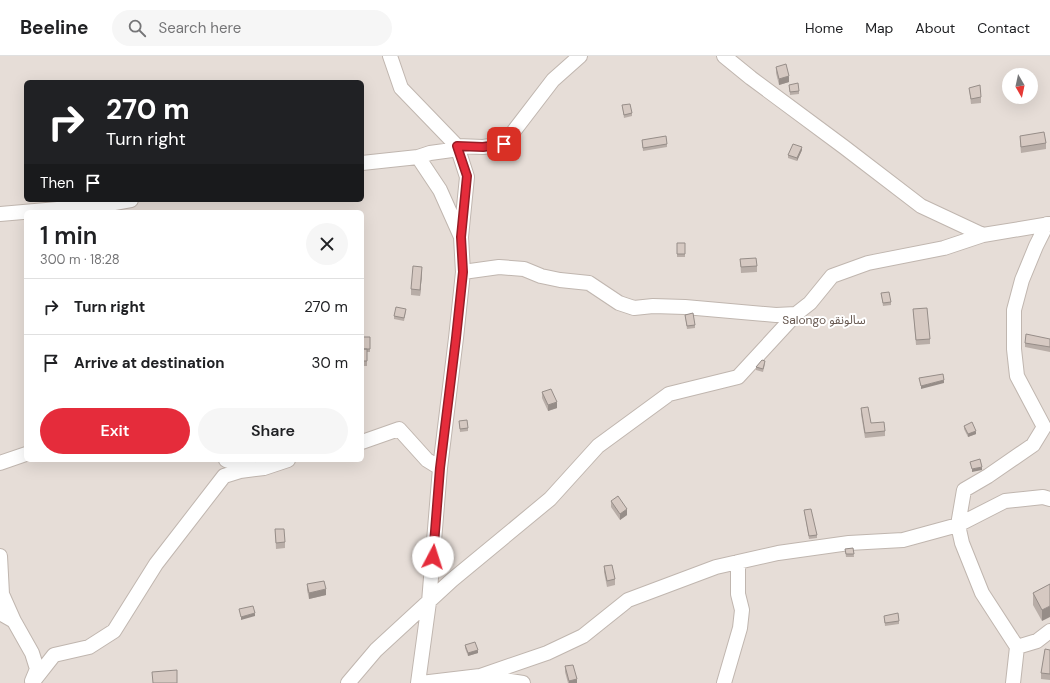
<!DOCTYPE html>
<meta charset="utf-8">
<style>
:root{--surface:#fff;--page:#f6f6f6;--text:#202124;--muted:#757577;--line:#e0e0e0;--accent:#e52c3b}
body{margin:0;font-family:"DM Sans","Noto Sans Arabic",sans-serif;background:var(--page);color:var(--text);height:100vh;display:flex;flex-direction:column;font-size:15px;white-space:nowrap}
*{box-sizing:border-box;margin:0}
p{font-size:13px;color:var(--muted)}
.icon{flex:none;width:22px;height:22px;fill:none;stroke:currentColor;stroke-width:2;stroke-linecap:round;stroke-linejoin:round}
.map{position:relative;flex:1;overflow:hidden}
.details{position:absolute;left:24px;top:154px;width:340px;height:252px;display:flex;flex-direction:column;background:var(--surface);border-radius:6px;box-shadow:0 4px 16px #0002}
.details>*{flex:none}
.top-card{position:absolute;left:24px;top:24px;width:340px;height:122px;border-radius:6px;box-shadow:0 4px 16px #0002;background:#202124;color:#fff;overflow:hidden}
.needle{width:26px;rotate:171deg}
.controls{position:absolute;left:1002px;top:12px;display:grid;gap:8px}
.controls a{display:grid;place-items:center;width:36px;height:36px;border-radius:50%;background:var(--surface);box-shadow:0 4px 16px #0002;font-size:20px}
.pin{position:absolute;display:grid;place-items:center;width:34px;height:34px;color:#fff;margin:-17px;border-radius:8px;box-shadow:0 2px 6px #0006}
.me{position:absolute;width:44px;margin:-22px;rotate:5deg;stroke-linejoin:round;filter:drop-shadow(0 0 3px #0008)}
.turn{display:flex;align-items:center;gap:14px;height:84px;padding:0 16px;font-size:18px}
.turn .icon{width:52px;height:52px;stroke-width:2.5}
.turn b{display:block;font-size:28px;line-height:34px}
.then{display:flex;align-items:center;height:38px;padding:0 16px;background:#0003;gap:8px;font-size:15px}
.round{display:grid;place-items:center;flex:none;width:42px;height:42px;border-radius:21px;background:var(--page)}
.head{display:flex;align-items:center;justify-content:space-between;height:68px;padding:0 16px}
h1{font-size:24px;font-weight:600;line-height:30px}
.button{display:flex;gap:8px;margin-top:auto;padding:8px 16px}
.button a{flex:1;height:46px;border-radius:24px;background:var(--accent);color:#fff;font-size:16px;font-weight:600;line-height:46px;text-align:center}
.button a+a{background:var(--page);color:var(--text)}
ul{padding:0;list-style:none}
li{display:flex;align-items:center;gap:12px;height:56px;padding:0 16px;border-top:1px solid var(--line)}
li div{flex:1}
li b{display:block;font-size:15px}
li em{font-style:normal}
header{display:flex;align-items:center;gap:24px;box-sizing:border-box;height:56px;padding:0 20px;background:var(--surface);border-bottom:1px solid var(--line)}
header strong{font-size:19px}
nav{display:flex;gap:22px;margin-inline-start:auto;font-size:14px}
.search{width:280px;height:36px;background:var(--page);display:flex;align-items:center;gap:10px;box-sizing:border-box;padding:0 14px;border-radius:22px;color:var(--muted);font-size:15px}
.map>svg:first-child{display:block}
.residential{fill:#e6ddd7;fill-rule:evenodd}
.lines{fill:none;stroke-linecap:round;stroke-linejoin:round}
.minor-casing{stroke:#c0b6af;stroke-width:16}
.minor{stroke:#fff;stroke-width:14}
.wall{fill:#b8ada7}
.shaded-wall{fill:#968d88}
.building{fill:#d6c9c2;stroke:#968d88}
.route-casing{stroke:#951d26;stroke-width:10}
.route{stroke:#e52c3b;stroke-width:7}
.labels{text-anchor:middle;stroke-width:4;stroke-linejoin:round;paint-order:stroke}
.quarter-label{font-size:12px;fill:#675850;stroke:#fff}
</style>
<header>
<strong>Beeline</strong>
<div class="search"><svg class="icon" aria-label="search" viewBox="0 0 24 24"><circle cx="10" cy="10" r="6"/><path d="M15 15l6 6"/></svg>Search here</div>
<nav><a>Home</a><a>Map</a><a>About</a><a>Contact</a></nav>
</header>
<div class="map">
<svg width="1050" height="627" viewBox="0 0 1050 627">
<rect width="100%" height="100%" fill="#f2ede8"/>
<path class="residential" d="M0,0H1050V627H0ZM1009,19H1031V41H1009ZM26,26H362V144H26ZM26,156H362V404H26Z"/>
<g class="lines">
<defs>
<path id="minor" d="M390,0L401,32L457,90L467,121L461,181L463,216L456,282L440,412L429,546L418,627
M724,0L751,22L844,91L921,150L983,179
M418,101L430,97L452,94L457,90L483,91L504,88L553,24L580,0
M362,107L418,101L440,134L461,181
M0,158L103,149L131,144
M463,216L499,211L524,213L541,220L560,224L589,227L619,247L634,252L653,250L685,251L776,259L796,258
M362,386L399,373L427,404L440,412
M226,404L253,413
M0,407L26,398
M0,500L2,538L14,565
M0,557L14,565L32,597L37,613L32,625
M1017,591L982,537L962,487L958,469L964,434L988,420L1033,389L1044,371L1017,320L1014,293V254L1022,224L1036,190L1047,168
M480,620L547,597L583,580L628,544L716,511L778,497L849,487L903,484L958,469L1005,445L1043,441L1050,443
M32,627L54,599L89,591L114,575L156,508L224,420L240,415L264,412L288,404
M348,627L376,594L452,524L550,443L598,390L669,338L738,321L796,258L810,247L832,220L868,207L944,192L983,179L1050,168
M421,627L480,620L523,627
M724,627L740,572L742,554L738,538V506
M1013,627L1017,591L1037,585L1050,575"/>
</defs>
<use href="#minor" class="minor-casing"/>
<use href="#minor" class="minor"/>
</g>
<path class="wall" d="M776,11L789,26L779,29L776,17Z
M789,29L799,35V38L790,39Z
M969,32L981,41V47L971,48Z
M622,49L632,57V60L624,62Z
M1020,80L1046,87V93L1021,97L1020,86Z
M642,84L667,88V91L643,95Z
M802,94L797,105L788,102V99Z
M677,187H685V201H677Z
M740,203L757,210V216L741,217Z
M422,217L420,240L411,239V233Z
M881,237L891,246V249L883,250Z
M913,253L930,283V288L916,289Z
M406,255L404,265L394,263V260Z
M685,259L695,269V272L687,273Z
M362,281H370V296H367V310H362Z
M1050,283V296L1025,291V287Z
M765,308L763,316L756,314V311Z
M542,336L557,352L548,355L542,342Z
M861,352L871,367L885,375V380L865,382L861,358Z
M459,365L468,372V375L460,376Z
M964,370L976,378L968,381L964,373Z
M611,445L627,459L620,464L611,451Z
M804,454L817,479V482L809,483Z
M275,473L285,486V492L276,493Z
M853,492L854,501H846L845,493Z
M604,510L615,523V529L607,531L604,516Z
M307,528L326,539L309,543L307,534Z
M1050,528L1042,565L1033,549V537Z
M884,560L899,565V568L885,570Z
M465,589L478,597L468,600L465,592Z
M1050,594V624L1041,623V617Z
M565,610L577,627H568L565,616Z"/>
<path class="shaded-wall" d="M789,20V26L779,29V23Z
M802,91V94L797,105V102Z
M422,211V217L420,240V234Z
M944,324V327L921,333V330Z
M557,346V352L548,355V349Z
M976,375V378L968,381V378Z
M982,411V414L972,416V413Z
M627,453V459L620,464V458Z
M326,533V539L309,543V537Z
M1050,550V561L1042,565V554Z
M255,557V560L241,564V561Z
M478,594V597L468,600V597Z
M577,623V627H569V625Z"/>
<path class="building" d="M786,8L789,20L779,23L776,11Z
M798,27L799,35L790,36L789,29Z
M980,29L981,41L971,43L969,32Z
M630,48L632,57L624,59L622,49Z
M1044,76L1046,87L1021,91L1020,80Z
M666,80L667,88L643,92L642,84Z
M793,88L802,91L797,102L788,99Z
M677,187H685V198H677Z
M756,202L757,210L741,211L740,203Z
M413,210L422,211L420,234L411,233Z
M889,236L891,246L883,247L881,237Z
M396,251L406,253L404,262L394,260Z
M927,252L930,283L916,284L913,253Z
M693,257L695,269L687,270L685,259Z
M1026,278L1050,283V291L1025,287Z
M362,281H370V293H362Z
M362,293H367V305H362Z
M762,304L765,305L763,313L756,311Z
M943,318L944,324L921,330L919,322Z
M551,333L557,346L548,349L542,336Z
M868,351L871,367L884,366L885,375L865,377L861,352Z
M467,364L468,372L460,373L459,365Z
M972,366L976,375L968,378L964,370Z
M980,403L982,411L972,413L970,406Z
M618,440L627,453L620,458L611,445Z
M811,453L817,479L809,480L804,454Z
M275,473H284L285,486L276,487Z
M853,492L854,498H846L845,493Z
M612,509L615,523L607,525L604,510Z
M324,525L326,533L309,537L307,528Z
M1050,528V550L1042,554L1033,537Z
M253,550L255,557L241,561L239,553Z
M898,557L899,565L885,567L884,560Z
M475,586L478,594L468,597L465,589Z
M1045,593L1050,594V618L1041,617Z
M573,609L577,623L569,625L565,610Z
M177,614V627H153L152,616Z"/>
<g class="lines">
<defs>
<path id="route" d="M433,501L440,412L456,282L463,216L461,181L467,120L457,90L483,91L504,88"/>
</defs>
<use href="#route" class="route-casing"/>
<use href="#route" class="route"/>
</g>
<g class="labels">
<g class="quarter-label">
<text x="824" y="268">Salongo سالونقو</text>
</g>
</g>
</svg>
<div class="controls">
<a><svg class="needle" viewBox="-14 -14 28 28"><path d="M0-13l5 13h-10z" fill="#e53935"/><path d="M0 13l5-13h-10z" fill="#757577"/></svg></a>
</div>
<div class="pin" style="left:504px;top:88px;background:#d93025"><svg class="icon" aria-label="arrive" viewBox="0 0 24 24"><path d="M6 21V4h12l-3 4 3 4H6"/></svg></div>
<svg class="me" style="left:433px;top:501px" viewBox="-20 -20 40 40"><circle r="19" fill="#fff"/><path d="M0-13L10 11 0 6-10 11z" fill="#e52c3b"/></svg>
<div class="top-card">
<div class="turn"><svg class="icon" aria-label="right" viewBox="0 0 24 24"><path d="M7 20v-9h11M14 6l5 5-5 5"/></svg><div><b>270 m</b>Turn right</div></div>
<div class="then">Then<svg class="icon" aria-label="arrive" viewBox="0 0 24 24"><path d="M6 21V4h12l-3 4 3 4H6"/></svg></div>
</div>
<section class="details">
<div class="head"><div><h1>1 min</h1><p>300 m · 18:28</p></div><a class="round"><svg class="icon" aria-label="close" viewBox="0 0 24 24"><path d="M6 6l12 12M18 6L6 18"/></svg></a></div>
<ul>
<li><svg class="icon" aria-label="right" viewBox="0 0 24 24"><path d="M7 20v-9h11M14 6l5 5-5 5"/></svg><div><b>Turn right</b></div><em>270 m</em></li>
<li><svg class="icon" aria-label="arrive" viewBox="0 0 24 24"><path d="M6 21V4h12l-3 4 3 4H6"/></svg><div><b>Arrive at destination</b></div><em>30 m</em></li>
</ul>
<div class="button"><a>Exit</a><a>Share</a></div>
</section>
</div>
